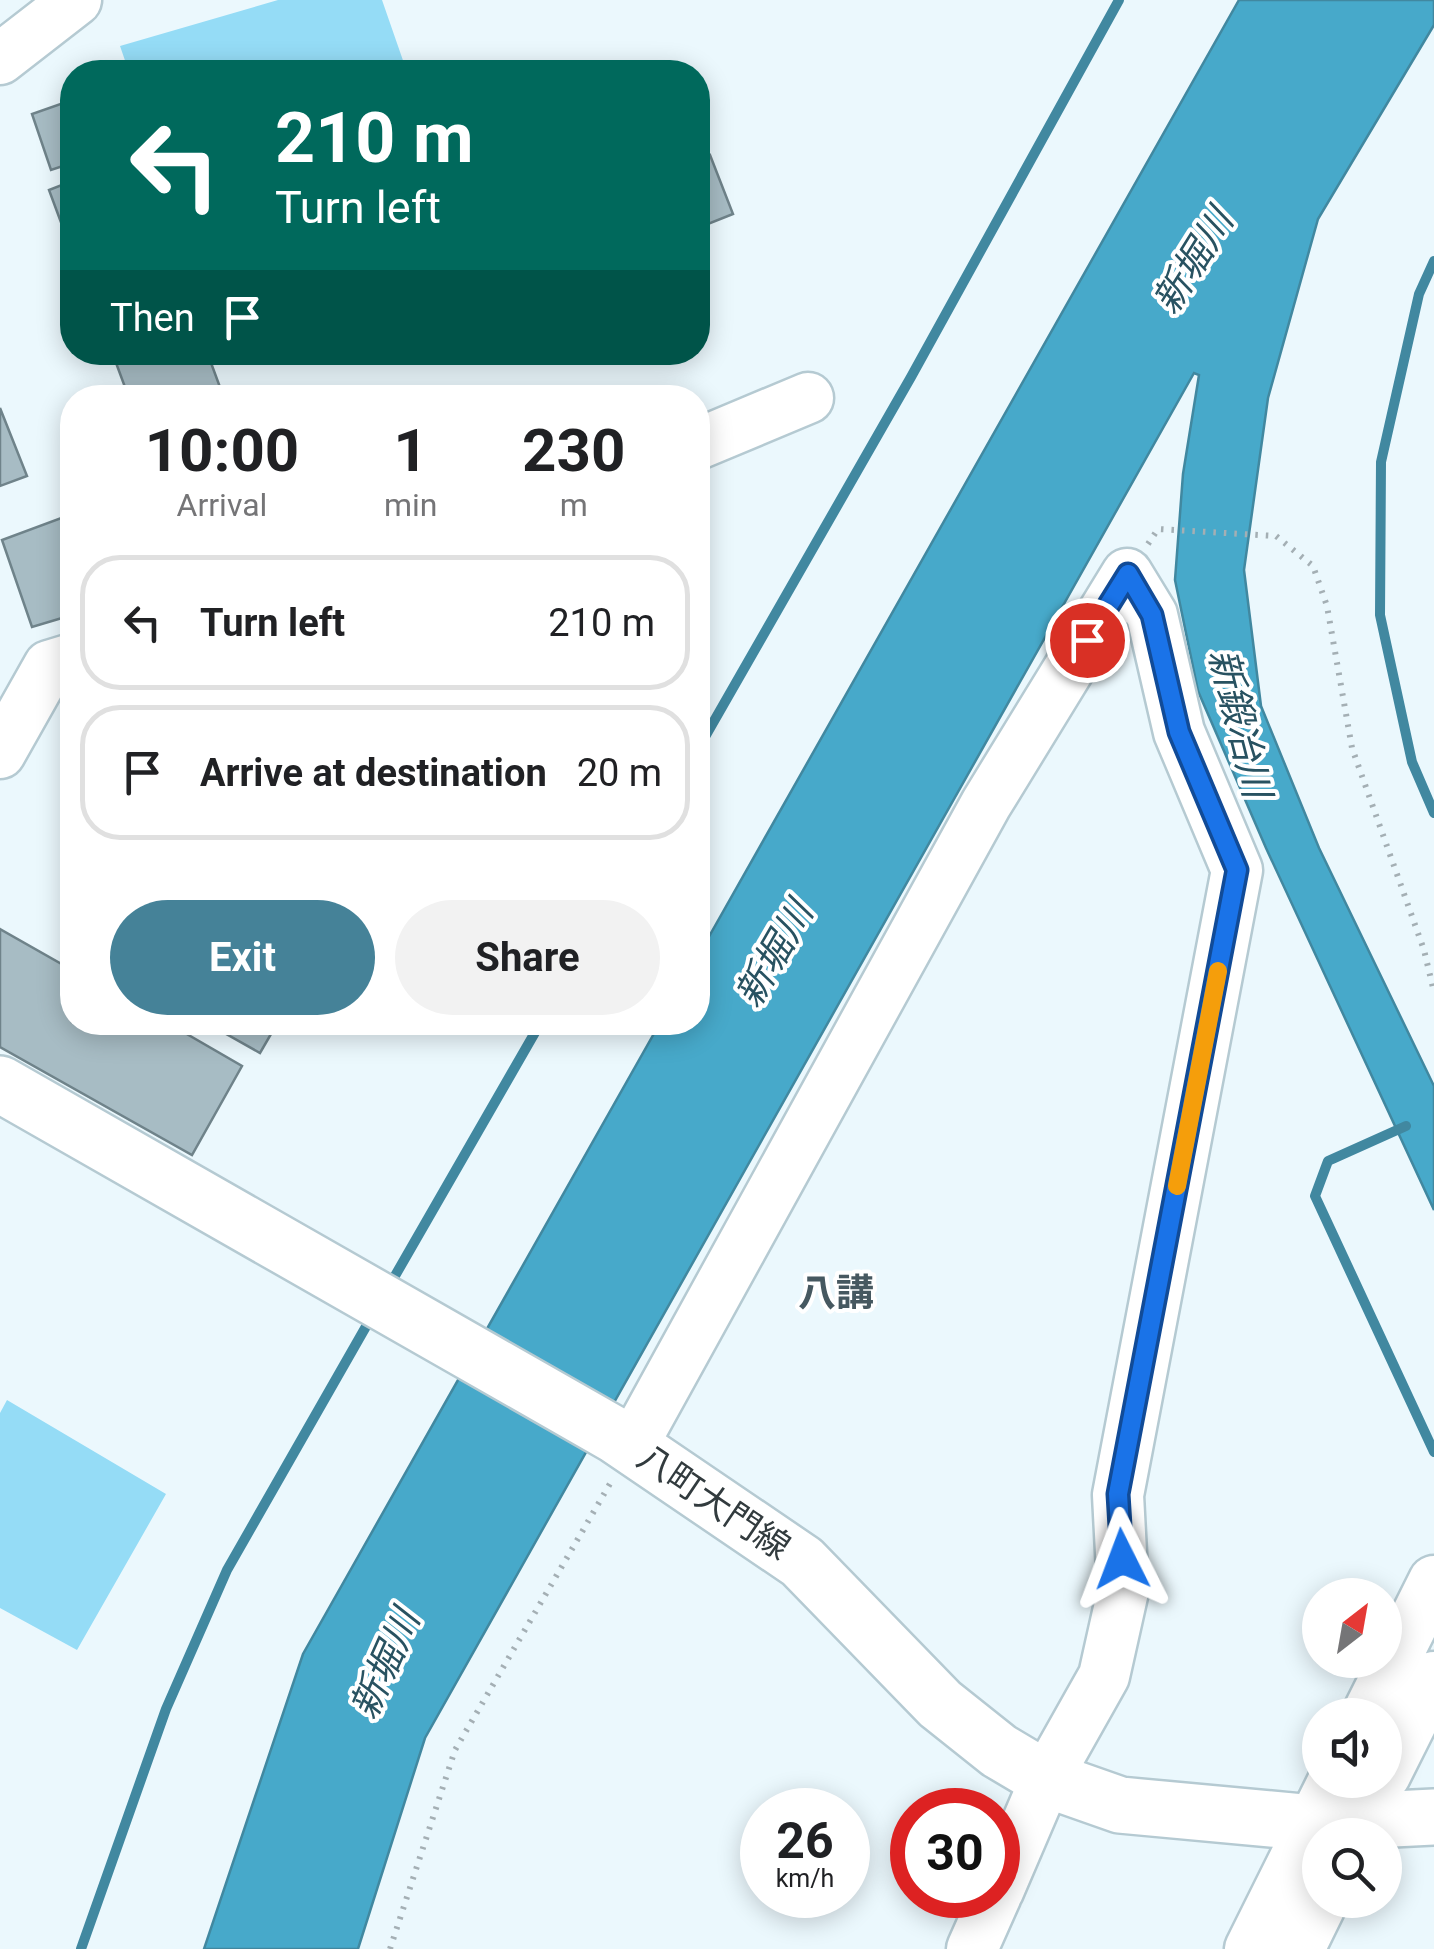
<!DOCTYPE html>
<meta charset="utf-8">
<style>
:root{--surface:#fff;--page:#f2f2f2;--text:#202124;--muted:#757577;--line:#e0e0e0;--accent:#458298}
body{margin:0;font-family:Roboto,"Noto Sans JP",sans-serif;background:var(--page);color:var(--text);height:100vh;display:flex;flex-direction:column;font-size:38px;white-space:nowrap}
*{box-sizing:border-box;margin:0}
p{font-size:32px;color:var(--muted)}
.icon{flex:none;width:55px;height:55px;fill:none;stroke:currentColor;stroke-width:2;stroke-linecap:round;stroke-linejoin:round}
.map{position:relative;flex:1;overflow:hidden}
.side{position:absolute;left:60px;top:385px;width:650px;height:650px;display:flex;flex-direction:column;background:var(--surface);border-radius:40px;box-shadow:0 5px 25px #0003}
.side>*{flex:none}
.top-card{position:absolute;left:60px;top:60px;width:650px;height:305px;border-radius:40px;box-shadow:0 5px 25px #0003;background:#00695c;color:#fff;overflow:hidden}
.needle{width:65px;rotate:31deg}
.fabs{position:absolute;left:1302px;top:1578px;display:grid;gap:20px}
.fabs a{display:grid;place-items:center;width:100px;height:100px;border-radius:50%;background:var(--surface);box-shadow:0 5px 25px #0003;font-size:50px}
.speed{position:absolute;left:740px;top:1788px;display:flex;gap:20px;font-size:50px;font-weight:700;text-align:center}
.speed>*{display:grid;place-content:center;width:130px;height:130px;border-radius:50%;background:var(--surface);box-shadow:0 5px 25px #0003;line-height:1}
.speed small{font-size:25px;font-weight:400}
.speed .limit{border:15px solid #d22;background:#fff;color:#111}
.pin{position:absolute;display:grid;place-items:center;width:85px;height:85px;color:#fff;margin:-42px;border:5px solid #fff;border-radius:50%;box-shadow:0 2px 10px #0007}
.me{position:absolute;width:110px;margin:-55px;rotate:357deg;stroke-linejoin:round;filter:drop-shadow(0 0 8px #0008)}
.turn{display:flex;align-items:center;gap:35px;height:210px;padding:0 50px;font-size:45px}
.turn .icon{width:130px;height:130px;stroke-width:2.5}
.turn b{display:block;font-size:70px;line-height:85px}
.then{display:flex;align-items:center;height:95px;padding:0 50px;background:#0003;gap:20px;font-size:38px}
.eta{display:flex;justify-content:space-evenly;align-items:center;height:170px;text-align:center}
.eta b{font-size:60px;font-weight:700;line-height:70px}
.action{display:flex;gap:20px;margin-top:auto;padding:20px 50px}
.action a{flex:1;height:115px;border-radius:60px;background:var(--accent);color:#fff;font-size:40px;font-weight:700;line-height:115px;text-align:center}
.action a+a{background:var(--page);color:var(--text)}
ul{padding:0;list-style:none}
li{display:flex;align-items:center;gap:30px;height:135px;margin:0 20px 15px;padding:0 30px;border:5px solid var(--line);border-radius:40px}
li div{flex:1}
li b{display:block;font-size:38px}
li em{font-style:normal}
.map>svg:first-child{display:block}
.green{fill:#95dcf6}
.water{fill:#47a9ca;stroke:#4188a0;stroke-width:2.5}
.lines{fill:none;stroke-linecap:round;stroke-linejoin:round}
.stream{stroke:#4188a0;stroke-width:10}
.building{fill:#a7bcc4;stroke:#6f838a;stroke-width:2.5}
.minor-casing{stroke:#b5cad2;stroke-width:55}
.major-casing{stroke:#b5cad2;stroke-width:60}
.path{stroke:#a4afb4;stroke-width:6;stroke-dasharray:2.5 8;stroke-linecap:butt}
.minor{stroke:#fff;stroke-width:50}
.major{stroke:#fff;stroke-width:55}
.route-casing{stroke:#114b97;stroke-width:25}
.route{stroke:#1a73e8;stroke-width:18}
.slow{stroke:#f59e0b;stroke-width:18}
.labels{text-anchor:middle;stroke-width:8;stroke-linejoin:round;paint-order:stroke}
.street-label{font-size:35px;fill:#323b3e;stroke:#fff}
.water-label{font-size:38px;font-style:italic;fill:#285261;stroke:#fff}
.neighbourhood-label{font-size:38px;font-weight:bold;fill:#465860;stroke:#fff}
</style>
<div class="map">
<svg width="1434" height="1949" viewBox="0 0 1434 1949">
<rect width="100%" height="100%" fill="#ebf8fd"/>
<path class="green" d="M278,0H382L407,72H129L120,46Z
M7,1400L166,1494L77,1650L0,1608V1413Z"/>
<path class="water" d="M1239,0H1434V25L1318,219L1268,398L1244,570L1261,706L1319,848L1434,1086V1210L1266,848L1198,691L1175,580L1183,474L1199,375L1194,373L425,1738L358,1949H204L303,1654L660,1023L698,1022V956Z"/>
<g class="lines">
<path class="stream" d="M1434,261L1419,294L1381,462L1380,615L1412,762L1434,813
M698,749L911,377L1119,0
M1406,1126L1328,1161L1315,1196L1434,1452
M388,1288L541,1022
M81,1949L166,1709L227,1570L372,1316"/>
</g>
<path class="building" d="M72,100V163L51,170L32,114Z
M710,155L733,214L698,228V160Z
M72,181V252L49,190Z
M112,352H207L224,398H129Z
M0,408L27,476L0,486Z
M72,514V615L32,627L2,540Z
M0,929L72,970V1022H166L242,1066L192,1155L0,1047Z
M205,1022H278L260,1053Z"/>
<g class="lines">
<defs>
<path id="minor" d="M0,59L76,0
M698,444L808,398
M0,753L49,666L72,659
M632,1446L986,804L1127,574L1152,615L1179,732L1237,870L1118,1495L1123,1591L1104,1676L1046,1779L998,1891
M1367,1715L1434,1581
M1385,1775L1434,1677
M972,1949L996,1895
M1250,1949L1334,1780
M1299,1949L1323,1900"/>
<path id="major" d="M0,1084L615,1435L802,1562L940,1704L999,1751L1046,1779L1120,1805L1313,1823L1434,1817"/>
</defs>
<use href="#minor" class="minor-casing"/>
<use href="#major" class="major-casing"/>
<path class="path" d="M1148,544L1158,529L1276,536L1313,566L1327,606L1352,748L1424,950L1434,992
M390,1949L455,1750L611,1482"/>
<use href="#minor" class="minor"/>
<use href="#major" class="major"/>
</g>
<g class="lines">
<defs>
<path id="route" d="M1087,640L1128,574L1152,615L1179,732L1237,870L1118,1494L1122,1559"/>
</defs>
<use href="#route" class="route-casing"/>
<use href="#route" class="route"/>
<path class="slow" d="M1177,1186L1218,971"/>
</g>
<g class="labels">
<g class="street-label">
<text transform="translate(714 1502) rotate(34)" y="12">八町大門線</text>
</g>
<g class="water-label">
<text transform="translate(1193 261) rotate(-58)" y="13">新堀川</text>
<text transform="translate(1240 723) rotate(76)" y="13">新鍛冶川</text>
<text transform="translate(774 954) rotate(-60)" y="13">新堀川</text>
<text transform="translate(385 1664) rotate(-66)" y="13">新堀川</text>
</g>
<g class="neighbourhood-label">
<text x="836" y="1306">八講</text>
</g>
</g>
</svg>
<div class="fabs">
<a><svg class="needle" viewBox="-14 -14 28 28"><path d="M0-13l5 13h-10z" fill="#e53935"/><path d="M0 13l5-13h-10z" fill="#757577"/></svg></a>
<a><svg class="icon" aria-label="sound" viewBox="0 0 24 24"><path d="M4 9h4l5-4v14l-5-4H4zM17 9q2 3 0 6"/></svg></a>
<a><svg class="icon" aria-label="search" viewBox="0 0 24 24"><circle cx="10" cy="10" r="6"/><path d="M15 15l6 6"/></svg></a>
</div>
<div class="speed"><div>26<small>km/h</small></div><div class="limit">30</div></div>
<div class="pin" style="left:1087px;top:640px;background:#d93025"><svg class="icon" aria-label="arrive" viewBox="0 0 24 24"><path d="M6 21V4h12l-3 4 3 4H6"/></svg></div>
<svg class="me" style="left:1122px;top:1559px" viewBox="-20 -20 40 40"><path d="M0-17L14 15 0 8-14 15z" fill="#1a73e8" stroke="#fff" stroke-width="4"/></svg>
<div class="top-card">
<div class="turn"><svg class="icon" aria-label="left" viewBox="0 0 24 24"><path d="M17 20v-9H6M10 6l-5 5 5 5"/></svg><div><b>210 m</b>Turn left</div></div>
<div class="then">Then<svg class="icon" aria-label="arrive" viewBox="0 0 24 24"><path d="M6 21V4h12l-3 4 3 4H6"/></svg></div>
</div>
<section class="side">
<div class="eta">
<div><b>10:00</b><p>Arrival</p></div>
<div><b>1</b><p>min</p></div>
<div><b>230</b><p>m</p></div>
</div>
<ul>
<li><svg class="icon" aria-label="left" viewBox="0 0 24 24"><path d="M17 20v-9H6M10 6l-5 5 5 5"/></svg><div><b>Turn left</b></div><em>210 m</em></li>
<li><svg class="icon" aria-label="arrive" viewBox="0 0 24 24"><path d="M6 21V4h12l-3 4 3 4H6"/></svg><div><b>Arrive at destination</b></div><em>20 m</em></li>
</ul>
<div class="action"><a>Exit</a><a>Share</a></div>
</section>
</div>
